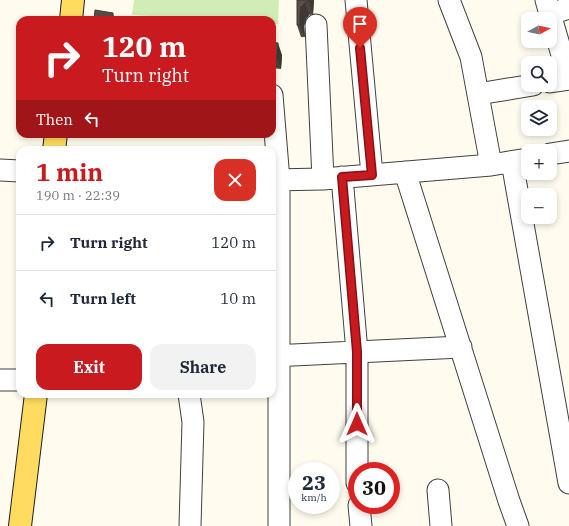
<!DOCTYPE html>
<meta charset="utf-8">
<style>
:root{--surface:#fff;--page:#f2f2f3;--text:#1f2937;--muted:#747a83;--line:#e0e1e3;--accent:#c91b1f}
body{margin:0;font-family:"IBM Plex Serif",serif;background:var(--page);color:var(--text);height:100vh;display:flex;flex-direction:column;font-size:15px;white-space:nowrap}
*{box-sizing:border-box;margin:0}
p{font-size:13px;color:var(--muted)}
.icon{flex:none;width:22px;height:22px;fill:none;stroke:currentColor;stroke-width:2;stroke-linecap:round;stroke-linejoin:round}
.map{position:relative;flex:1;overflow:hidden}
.panel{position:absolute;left:16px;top:146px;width:260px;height:252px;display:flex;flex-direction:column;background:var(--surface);border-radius:12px;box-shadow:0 2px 6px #0003}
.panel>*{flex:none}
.guide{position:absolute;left:16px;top:16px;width:260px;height:122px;border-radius:12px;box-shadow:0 2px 6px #0003;background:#c91b1f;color:#fff;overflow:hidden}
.needle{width:26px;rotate:82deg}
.tools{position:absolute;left:521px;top:12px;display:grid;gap:8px}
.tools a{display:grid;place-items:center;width:36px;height:36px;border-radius:8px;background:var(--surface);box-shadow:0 2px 6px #0003;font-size:20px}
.speed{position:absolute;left:288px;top:462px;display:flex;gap:8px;font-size:20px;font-weight:700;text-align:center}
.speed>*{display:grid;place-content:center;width:52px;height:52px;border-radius:50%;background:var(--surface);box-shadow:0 2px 6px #0003;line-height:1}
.speed small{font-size:10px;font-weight:400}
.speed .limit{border:6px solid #d22;background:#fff;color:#111}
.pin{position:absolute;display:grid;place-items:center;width:34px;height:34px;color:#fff;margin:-41px -17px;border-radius:50% 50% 50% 0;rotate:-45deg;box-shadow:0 0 4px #0007}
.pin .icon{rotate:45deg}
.me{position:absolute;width:44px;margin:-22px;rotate:0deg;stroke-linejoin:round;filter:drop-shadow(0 0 3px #0008)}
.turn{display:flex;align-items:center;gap:14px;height:84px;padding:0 20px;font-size:18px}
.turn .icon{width:52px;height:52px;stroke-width:2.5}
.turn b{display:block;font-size:28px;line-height:34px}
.then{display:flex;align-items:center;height:38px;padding:0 20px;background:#0003;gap:8px;font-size:15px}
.round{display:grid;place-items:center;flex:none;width:42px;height:42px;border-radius:12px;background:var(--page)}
.summary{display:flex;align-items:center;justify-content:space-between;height:68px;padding:0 20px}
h1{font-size:24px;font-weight:700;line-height:30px;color:var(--accent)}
.action{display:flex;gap:8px;margin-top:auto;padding:8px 20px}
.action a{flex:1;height:46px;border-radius:12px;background:var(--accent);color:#fff;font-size:16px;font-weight:700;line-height:46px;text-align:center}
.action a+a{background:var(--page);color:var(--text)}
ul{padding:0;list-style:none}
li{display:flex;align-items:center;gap:12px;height:56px;padding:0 20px;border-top:1px solid var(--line)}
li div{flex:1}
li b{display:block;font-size:15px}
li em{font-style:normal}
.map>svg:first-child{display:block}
.green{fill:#d1edb5}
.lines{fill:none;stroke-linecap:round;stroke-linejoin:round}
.minor-casing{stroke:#414141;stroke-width:23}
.major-casing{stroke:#1f1f1f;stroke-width:24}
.minor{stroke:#fff;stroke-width:21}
.major{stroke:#ffdc5f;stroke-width:22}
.wall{fill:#4c443f}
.shaded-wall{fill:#3e3733}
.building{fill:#584f49;stroke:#3e3733}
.route-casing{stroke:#831214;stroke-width:10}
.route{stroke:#c91b1f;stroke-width:7}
</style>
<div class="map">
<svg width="569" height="526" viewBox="0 0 569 526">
<rect width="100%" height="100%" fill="#fffcef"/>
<path class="green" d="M134,0H279L278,24H272V20H214L132,15Z"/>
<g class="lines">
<defs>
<path id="minor" d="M356,0L372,175
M449,0L471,57L491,165
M546,0L569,79
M550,14L569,8
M316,25L323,179
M550,82L569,79
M478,94L533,85
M272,95L279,180V526
M550,154L569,151
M512,162L569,483
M0,170L20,171
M405,172L509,501L518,526
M342,177L357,352V483
M272,180L323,179L491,165L528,159
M272,356L461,347
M0,380H20
M189,394L193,422L190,526
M438,490L441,526
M359,505L361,526"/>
<path id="major" d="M71,20L73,0
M54,150L56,134
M20,526L36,394"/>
</defs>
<use href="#minor" class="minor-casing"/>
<use href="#major" class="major-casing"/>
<use href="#minor" class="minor"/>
<use href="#major" class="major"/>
</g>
<path class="wall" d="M297,0H314L313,14L309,15L306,19L304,26L305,37H301L297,25Z
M272,42L282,55L281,69L272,68Z"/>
<path class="shaded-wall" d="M309,0H314L313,14L309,1Z
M305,3L309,15L306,19L304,26L305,37L300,25V13L301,7Z
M113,13L115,20H112Z
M278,43L282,55L281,69L277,58Z"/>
<path class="building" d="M297,0H309V1L305,3L301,7L300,13V25H297Z
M95,10L113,13L112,20H94Z
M272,42L278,43L277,58L272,57Z"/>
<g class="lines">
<defs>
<path id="route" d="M357,424V352L342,177L372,175L360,48"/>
</defs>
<use href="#route" class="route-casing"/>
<use href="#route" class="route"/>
</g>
</svg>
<div class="tools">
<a><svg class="needle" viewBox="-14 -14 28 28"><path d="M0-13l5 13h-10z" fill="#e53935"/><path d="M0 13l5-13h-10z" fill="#747a83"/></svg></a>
<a><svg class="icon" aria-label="search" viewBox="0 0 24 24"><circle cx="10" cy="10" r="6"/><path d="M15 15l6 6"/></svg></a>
<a><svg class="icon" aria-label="layers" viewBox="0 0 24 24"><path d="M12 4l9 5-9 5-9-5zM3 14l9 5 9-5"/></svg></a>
<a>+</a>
<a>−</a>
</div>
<div class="speed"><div>23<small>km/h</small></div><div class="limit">30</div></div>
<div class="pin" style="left:360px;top:48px;background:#d93025"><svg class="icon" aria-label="arrive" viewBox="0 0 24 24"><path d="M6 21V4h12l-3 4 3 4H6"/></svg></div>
<svg class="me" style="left:357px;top:424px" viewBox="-20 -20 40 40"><path d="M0-17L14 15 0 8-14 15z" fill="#c91b1f" stroke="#fff" stroke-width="4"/></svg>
<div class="guide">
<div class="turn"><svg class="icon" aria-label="right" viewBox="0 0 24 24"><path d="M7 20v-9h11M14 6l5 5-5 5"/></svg><div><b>120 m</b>Turn right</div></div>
<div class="then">Then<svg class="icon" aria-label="left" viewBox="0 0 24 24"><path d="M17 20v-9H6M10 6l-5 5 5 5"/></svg></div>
</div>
<section class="panel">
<div class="summary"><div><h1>1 min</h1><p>190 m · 22:39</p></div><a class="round" style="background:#d93025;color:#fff"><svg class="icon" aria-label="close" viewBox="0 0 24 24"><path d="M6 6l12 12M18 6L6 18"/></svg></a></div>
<ul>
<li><svg class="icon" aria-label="right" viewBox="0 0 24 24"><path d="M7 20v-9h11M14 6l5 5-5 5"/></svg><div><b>Turn right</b></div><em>120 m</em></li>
<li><svg class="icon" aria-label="left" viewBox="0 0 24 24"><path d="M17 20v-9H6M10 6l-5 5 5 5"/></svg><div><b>Turn left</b></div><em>10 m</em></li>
</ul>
<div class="action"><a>Exit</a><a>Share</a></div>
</section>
</div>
